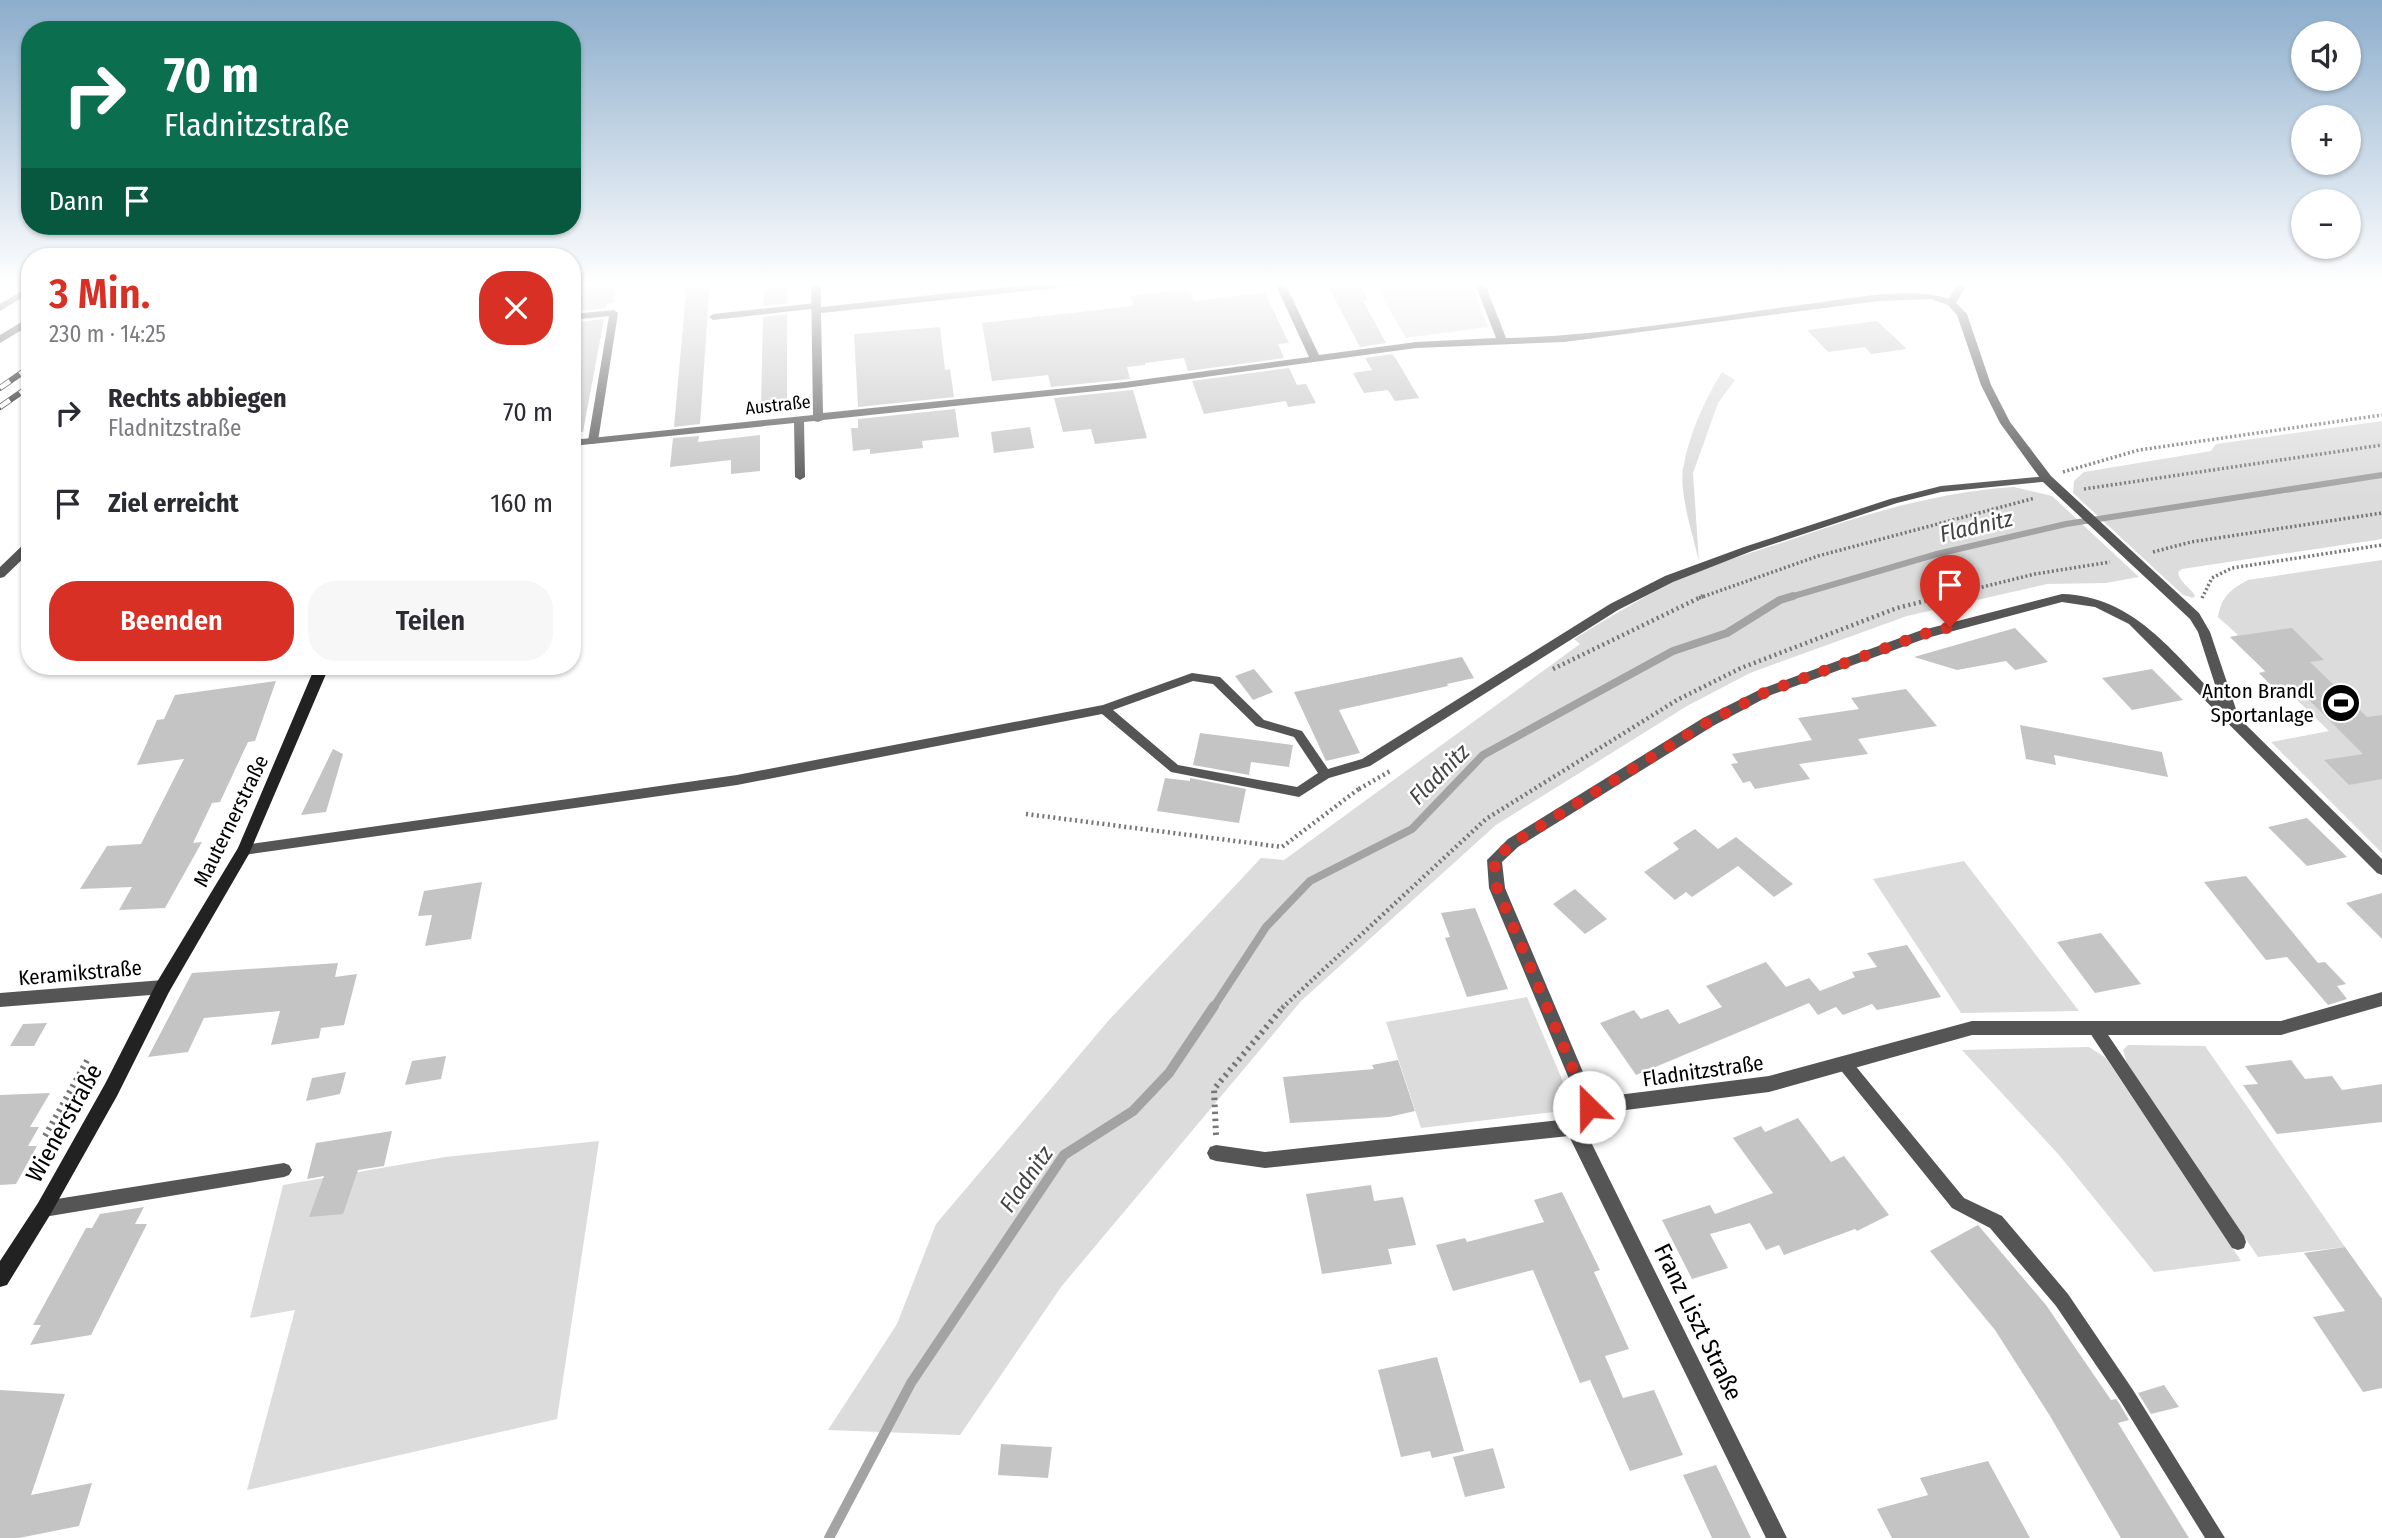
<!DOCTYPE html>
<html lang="de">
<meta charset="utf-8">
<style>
:root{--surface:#fff;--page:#f7f7f7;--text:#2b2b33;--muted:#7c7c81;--accent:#d93025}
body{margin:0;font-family:"Fira Sans Condensed",sans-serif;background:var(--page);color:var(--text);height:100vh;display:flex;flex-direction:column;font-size:26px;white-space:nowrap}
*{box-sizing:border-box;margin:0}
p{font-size:23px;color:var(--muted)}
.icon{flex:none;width:38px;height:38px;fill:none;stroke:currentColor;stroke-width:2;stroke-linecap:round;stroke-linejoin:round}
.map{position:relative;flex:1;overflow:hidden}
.details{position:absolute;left:21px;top:248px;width:560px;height:427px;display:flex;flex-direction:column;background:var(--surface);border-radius:28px;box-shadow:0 2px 5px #0004}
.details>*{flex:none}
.guide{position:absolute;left:21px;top:21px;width:560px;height:214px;border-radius:28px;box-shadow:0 2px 5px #0004;background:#0b6e4f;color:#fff;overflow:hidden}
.buttons{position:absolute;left:2291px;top:21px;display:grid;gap:14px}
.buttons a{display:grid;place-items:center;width:70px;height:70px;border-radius:50%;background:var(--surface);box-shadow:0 2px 5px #0004;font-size:35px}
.pin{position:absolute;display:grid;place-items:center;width:60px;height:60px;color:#fff;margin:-72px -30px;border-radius:50% 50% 50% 0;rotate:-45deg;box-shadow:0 0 7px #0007}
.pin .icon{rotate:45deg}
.me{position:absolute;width:77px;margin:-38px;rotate:337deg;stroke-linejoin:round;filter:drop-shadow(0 0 5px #0008)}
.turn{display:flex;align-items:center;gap:24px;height:147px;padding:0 28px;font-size:32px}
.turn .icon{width:91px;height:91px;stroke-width:2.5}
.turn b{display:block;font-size:49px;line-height:60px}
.then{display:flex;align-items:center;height:66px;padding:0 28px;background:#0003;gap:14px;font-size:26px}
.round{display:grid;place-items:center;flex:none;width:74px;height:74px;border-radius:28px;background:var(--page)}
.summary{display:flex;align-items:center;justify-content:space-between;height:119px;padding:0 28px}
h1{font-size:42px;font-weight:600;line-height:52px;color:var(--accent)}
.primary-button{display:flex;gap:14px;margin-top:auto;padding:14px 28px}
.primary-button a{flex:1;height:80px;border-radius:28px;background:var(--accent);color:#fff;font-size:28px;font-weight:600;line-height:80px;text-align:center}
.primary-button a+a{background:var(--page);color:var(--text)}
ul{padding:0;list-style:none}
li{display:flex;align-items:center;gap:21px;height:91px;padding:0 28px}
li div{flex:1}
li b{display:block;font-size:26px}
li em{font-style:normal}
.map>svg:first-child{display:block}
.green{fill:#dcdcdc}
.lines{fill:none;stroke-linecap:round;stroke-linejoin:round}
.stream-far2{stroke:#a3a3a3;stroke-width:6}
.stream-far1{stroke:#a3a3a3;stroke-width:8}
.stream{stroke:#a3a3a3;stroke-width:10}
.building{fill:#c4c4c4}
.path-far2{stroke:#777;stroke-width:3.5;stroke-dasharray:2 2.5;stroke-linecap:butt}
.path-far1{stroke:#777;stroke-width:4.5;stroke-dasharray:2 3.5;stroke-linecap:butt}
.path{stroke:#777;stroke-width:6;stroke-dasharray:2.5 4.5;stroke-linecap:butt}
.lane{fill:#555;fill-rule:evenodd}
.street{fill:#555;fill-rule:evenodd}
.secondary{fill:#222;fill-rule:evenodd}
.rail-casing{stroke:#000;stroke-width:6}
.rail{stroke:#fff;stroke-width:4.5;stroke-dasharray:12;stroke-linecap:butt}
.route{stroke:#d93025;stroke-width:12;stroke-dasharray:0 21.6}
.labels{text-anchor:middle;stroke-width:5;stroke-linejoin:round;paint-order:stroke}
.far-street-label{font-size:18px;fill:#000;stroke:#fff}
.poi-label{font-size:21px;fill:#000;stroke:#fff;text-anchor:end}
.street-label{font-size:21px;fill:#000;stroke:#fff}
.water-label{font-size:23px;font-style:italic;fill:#444;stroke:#fff}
.near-street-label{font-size:24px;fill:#000;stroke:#fff}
</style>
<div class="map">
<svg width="2382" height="1538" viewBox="0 0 2382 1538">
<rect width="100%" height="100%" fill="#fff"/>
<path class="green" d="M1373,281H1470L1488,327L1406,338Z
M1722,372L1735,380L1718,403L1693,473L1699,561C1693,537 1679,492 1683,469C1689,434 1704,401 1722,372Z
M2382,421V539L2182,569L2178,572C2179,582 2190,587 2195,596L2193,598L2183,595L2073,493L2074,481L2084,472L2211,451L2216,444Z
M2014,487L2052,496L2139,577L2106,583L2047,584L1907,616L1750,673L1687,706L1496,825L1301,1001L1061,1287L960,1435L828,1430L897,1324L936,1224L1109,1020L1261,858L1284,860L1580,644L1574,639C1606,619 1638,600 1671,583C1711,564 1755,552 1796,538C1868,513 1938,492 2014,487Z
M2382,560V853L2271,742L2329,731L2293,696L2283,697L2259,673L2265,671L2230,637L2238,635L2218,617C2221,597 2231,589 2248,580Z
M1964,861L2079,1011L1961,1013L1873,879Z
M1527,997L1567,1091L1554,1112L1421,1128L1386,1022Z
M2128,1045L2205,1046L2345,1247L2258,1257L2127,1063L2123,1050Z
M2089,1047L2106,1058L2241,1261L2154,1272L2059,1155L1962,1050Z
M599,1141L557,1419L247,1490L295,1310L250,1318L283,1185L445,1157Z"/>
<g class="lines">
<path class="stream-far2" d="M1787,598L1937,554L2066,524L2382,475"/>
<path class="stream-far1" d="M1213,1008L1266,927L1310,881L1412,829L1483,755L1673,651L1727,633L1780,600L1793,596"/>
<path class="stream" d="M829,1538L911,1383L1064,1155L1133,1111L1169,1073L1214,1006"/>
</g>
<path class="building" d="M687,281H710L700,424L674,427Z
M765,281H787V303L763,306Z
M1331,282H1358L1368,300L1363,301L1386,343L1360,347L1328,286H1334Z
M617,283L613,303L607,304L606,308L572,311V290L576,287Z
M1190,289L1194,301L1265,293L1289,343L1278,344L1284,358L1188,371L1184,358L1145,363V365L1127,367L1130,379L1051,387L1048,375L992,381L982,323L1133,306L1130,296Z
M787,314V402L761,405L763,317Z
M604,319L583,432L572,431V323Z
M1877,321L1907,349L1871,354L1865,347L1828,352L1807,330Z
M940,327L945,370L950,369L954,397L858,407L854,334Z
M1392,354L1396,359L1419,398L1395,401L1388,390L1364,393L1353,373L1372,370L1365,358Z
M1289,368L1297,385L1306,384L1316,403L1288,407L1286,401L1204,414L1192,381Z
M1133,390L1147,438L1095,444L1091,429L1063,432L1054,398Z
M955,409L959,437L922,441L923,448L870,454V449L853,451L851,428H858V419Z
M1030,427L1034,448L994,453L991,432Z
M760,435V471L731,474V460L670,467L673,438L699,436L698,442Z
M2015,628L2048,662L2015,670L2006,661L1957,670L1914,657Z
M2292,628L2324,660L2310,662L2367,717L2382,715V779L2349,785L2324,760L2363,754L2303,694L2283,697L2259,673L2266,672L2230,637Z
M1462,657L1474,678L1447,684L1448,686L1339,710L1360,753L1326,761L1294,692Z
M1254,669L1273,692L1253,700L1235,676Z
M2152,669L2183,700L2132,710L2102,678Z
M276,681L255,741L248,742L220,802L212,803L193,843L202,842L165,908L119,910L132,887L80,889L107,846L141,844L184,759L137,765L157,720L164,719L175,695Z
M1906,689L1937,726L1858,739L1868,754L1799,764L1810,779L1755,789L1750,781L1743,783L1731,764L1738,763L1732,754L1812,740L1798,718L1859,709L1851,698Z
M2020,725L2162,752L2168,777L2054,755L2056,765L2026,759Z
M1200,733L1293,745L1289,767L1251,762L1249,775L1193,765Z
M333,749L343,754L326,812L301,815Z
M1165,778L1190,781V778L1246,789L1239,823L1157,811Z
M2307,818L2347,857L2307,866L2268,827Z
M1695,829L1718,849L1736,837L1793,884L1774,897L1738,866L1692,897L1686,892L1675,900L1644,872L1679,849L1673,843Z
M2246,876L2318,963L2325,962L2346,984L2337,986L2347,999L2328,1005L2287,957L2266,960L2204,882Z
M482,882L471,939L425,946L432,915L418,916L424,891Z
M1575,889L1607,919L1585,934L1553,904Z
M2382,893V939L2346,903Z
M1475,908L1508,989L1467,997L1445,938L1450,937L1441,913Z
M2101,933L2141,984L2095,993L2057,942Z
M1907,945L1941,997L1877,1010L1872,1004L1843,1015L1836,1007L1818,1015L1809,1003L1636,1075L1600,1023L1634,1010L1641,1019L1668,1009L1679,1024L1722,1007L1706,986L1766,962L1786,987L1809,978L1820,991L1855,977L1852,972L1877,967L1867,953Z
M338,963L335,977L357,974L344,1025L321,1028L319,1038L271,1045L280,1011L204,1018L188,1052L148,1057L192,973Z
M47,1023L34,1046H10L23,1024Z
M446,1056L441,1079L405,1085L412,1061Z
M1398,1060L1415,1111L1389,1117L1290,1123L1283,1077L1374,1069L1372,1065Z
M2291,1060L2305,1079L2332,1076L2342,1090L2382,1084V1122L2277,1134L2243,1085L2258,1084L2245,1066Z
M346,1072L340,1094L306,1101L312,1078Z
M50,1093L30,1127H39L28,1146H37L16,1184L0,1185V1095Z
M1798,1118L1831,1162L1844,1156L1889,1215L1857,1231L1855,1229L1784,1255L1779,1245L1766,1250L1750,1223L1710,1234L1728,1268L1692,1279L1662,1220L1710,1205L1715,1214L1773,1193L1733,1138L1761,1126L1765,1132Z
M392,1131L384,1166L358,1170L343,1214L309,1217L324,1176L307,1179L316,1143Z
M1371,1185L1374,1201L1403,1197L1416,1245L1388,1249L1392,1264L1322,1274L1306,1194Z
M1562,1192L1600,1270L1594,1272L1629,1349L1605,1356L1623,1398L1654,1390L1683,1455L1630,1471L1590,1380L1580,1383L1533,1270L1453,1291L1436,1245L1465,1238L1467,1242L1544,1222L1534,1200Z
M144,1207L135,1224H147L91,1335L30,1345L41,1325H33L86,1228H92L100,1214Z
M1978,1225L2046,1305L2111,1400L2116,1399L2119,1403L2129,1420L2118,1423L2189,1538H2121L2050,1416L1995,1330L1930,1251Z
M2345,1247L2382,1299V1388L2363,1392L2313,1317L2345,1311L2304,1253Z
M1437,1357L1464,1451L1432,1458L1430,1451L1401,1457L1378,1370Z
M2164,1385L2179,1407L2151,1414L2138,1393Z
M0,1390L65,1394L31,1495L92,1483L79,1526L19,1538H0Z
M1001,1444L1052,1447L1048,1478L998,1475Z
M1493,1448L1505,1488L1465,1497L1453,1457Z
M1988,1461L2030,1538H1892L1877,1509L1928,1495L1920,1478Z
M1716,1465L1751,1538H1712L1683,1475Z"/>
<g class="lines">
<path class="path-far2" d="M2063,472L2139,450L2382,415
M2084,489L2382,445
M2153,552L2191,542L2382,513
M1699,598L1818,556L2035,498
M1938,598L2035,574L2110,562
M2202,598L2212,578L2232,568L2382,545"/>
<path class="path-far1" d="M1553,669L1703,596
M1359,789L1392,770
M1026,814L1282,847L1360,788
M1282,1008L1486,819L1677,700L1741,668L1897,608L1945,596"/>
<path class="path" d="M1216,1135L1214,1089L1284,1006
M45,1136L89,1057"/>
<path class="lane" d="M816,303L820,306L819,308L713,320L709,317L713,314Z
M614,310L618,313L598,441L593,444L588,441L609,316L572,320V314Z
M799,418L804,421L805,477L800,480L795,477L794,421Z
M2047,476L2052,479L2051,481L1941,492L1897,503L1752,551L1673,582L1618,610L1370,766L1329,778L1299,797L1171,772L1102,714L737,785L244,855L239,854L238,850L239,846L244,845L737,775L1103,705L1192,673L1220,677L1264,720L1302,731L1328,769L1362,759L1610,604L1665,576L1744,547L1890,499L1941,486ZM1193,681L1213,684L1256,726L1294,737L1318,773L1297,787L1178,765L1113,710Z
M2095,1022L2100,1023L2244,1236L2246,1242L2244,1248L2238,1250L2232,1248L2090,1033L2088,1028L2090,1023Z
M1844,1056L1849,1058L1964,1198L2002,1216L2068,1294L2133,1390L2225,1538H2205L2121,1402L2056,1306L1990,1228L1952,1208L1839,1068L1837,1063L1839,1058Z
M284,1163L289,1165L292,1170L289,1175L284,1177L44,1217L38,1214L36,1209L38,1204L44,1201Z"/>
<path class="street" d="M811,281H821V307L1062,281H1097L1093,284L821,313L823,413L1125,382L1309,357L1274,281H1284L1319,355L1416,342L1496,338L1474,281H1484L1506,338C1604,336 1703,318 1800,305C1842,300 1910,285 1949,299L1959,281H1969L1956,303L1967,314L1991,385L2010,422L2051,476L2199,613L2210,632L2239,718L2382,859V875L2377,873L2129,624L2095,607L2062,602L1927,638L1771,695L1713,726L1518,847L1502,862L1505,888L1594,1098L1769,1076L1972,1021H2281L2382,992V1006L2281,1035H1972L1769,1092L1594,1114L1584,1128L1787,1538H1766L1569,1136L1265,1168L1216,1161L1210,1159L1207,1153L1210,1147L1216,1145L1265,1152L1569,1119L1580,1105L1489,888L1487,860L1508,839L1703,718L1761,689L1919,631L2062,594C2134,596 2173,653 2220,700L2198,632L2190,619L2043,482L2000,423L1981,385L1957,315L1948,305L1931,299L1878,301L1564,342L1416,348L1125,388L823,420L818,422L814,421L572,446V440L813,415Z
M30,286V293L0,311V304Z
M30,317V325L0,343V335Z
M30,541V552L4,577L0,578V567L26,542Z
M163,980L169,982L171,987L169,992L163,994L0,1007V993Z"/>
<path class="secondary" d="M315,667H329L249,854L169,992L117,1096L50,1215L7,1285L0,1287V1261L38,1203L105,1084L157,982L238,848Z"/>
<defs>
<path id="rail" d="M0,388L30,367
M0,407L30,386"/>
</defs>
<use href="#rail" class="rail-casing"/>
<use href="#rail" class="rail"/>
</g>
<linearGradient id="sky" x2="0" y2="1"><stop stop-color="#8cadcc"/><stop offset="0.57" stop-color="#fff"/><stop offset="1" stop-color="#fff" stop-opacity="0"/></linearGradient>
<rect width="2382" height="497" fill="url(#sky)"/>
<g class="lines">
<path class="route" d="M1589,1107L1497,888L1494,860L1513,843L1708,722L1766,692L1924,634L1950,627"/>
</g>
<defs>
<symbol id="stadium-disc" viewBox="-11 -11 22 22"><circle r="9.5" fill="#000" stroke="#fff"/><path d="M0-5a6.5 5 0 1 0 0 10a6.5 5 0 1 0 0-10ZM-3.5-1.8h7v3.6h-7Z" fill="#fff"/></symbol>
</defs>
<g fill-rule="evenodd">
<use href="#stadium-disc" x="2319" y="681" width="44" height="44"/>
</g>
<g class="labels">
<g class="far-street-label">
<text transform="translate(778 405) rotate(-6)" y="6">Austraße</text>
</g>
<g class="poi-label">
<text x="2314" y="698">Anton Brandl<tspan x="2314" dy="24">Sportanlage</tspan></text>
</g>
<g class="street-label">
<text transform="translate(231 821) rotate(-64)" y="7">Mauternerstraße</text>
<text transform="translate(80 973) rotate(-5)" y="7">Keramikstraße</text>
<text transform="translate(1703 1071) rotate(-8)" y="7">Fladnitzstraße</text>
</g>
<g class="water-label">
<text transform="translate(1976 526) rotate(-13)" y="8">Fladnitz</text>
<text transform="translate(1439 774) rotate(-45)" y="8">Fladnitz</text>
<text transform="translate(1026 1179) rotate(-55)" y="8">Fladnitz</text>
</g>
<g class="near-street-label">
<text transform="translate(64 1123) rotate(-61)" y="8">Wienerstraße</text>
<text transform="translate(1698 1322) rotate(64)" y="8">Franz Liszt Straße</text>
</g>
</g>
</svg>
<div class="buttons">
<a><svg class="icon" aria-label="sound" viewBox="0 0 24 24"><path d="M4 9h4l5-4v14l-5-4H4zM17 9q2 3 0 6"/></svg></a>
<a>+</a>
<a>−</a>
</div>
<div class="pin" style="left:1950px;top:627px;background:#d93025"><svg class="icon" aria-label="arrive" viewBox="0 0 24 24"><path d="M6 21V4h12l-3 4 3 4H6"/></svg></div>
<svg class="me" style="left:1589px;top:1107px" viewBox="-20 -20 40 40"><circle r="19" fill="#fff"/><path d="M0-13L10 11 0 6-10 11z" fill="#d93025"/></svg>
<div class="guide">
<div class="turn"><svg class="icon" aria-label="right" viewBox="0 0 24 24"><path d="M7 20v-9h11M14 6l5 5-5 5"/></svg><div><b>70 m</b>Fladnitzstraße</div></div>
<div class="then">Dann<svg class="icon" aria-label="arrive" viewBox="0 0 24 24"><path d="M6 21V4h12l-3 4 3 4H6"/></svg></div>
</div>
<section class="details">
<div class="summary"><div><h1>3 Min.</h1><p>230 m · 14:25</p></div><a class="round" style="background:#d93025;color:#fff"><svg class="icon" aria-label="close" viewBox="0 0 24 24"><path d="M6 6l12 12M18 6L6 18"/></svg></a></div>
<ul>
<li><svg class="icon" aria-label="right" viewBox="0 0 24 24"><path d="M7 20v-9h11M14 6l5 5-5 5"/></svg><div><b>Rechts abbiegen</b><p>Fladnitzstraße</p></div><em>70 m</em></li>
<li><svg class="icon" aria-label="arrive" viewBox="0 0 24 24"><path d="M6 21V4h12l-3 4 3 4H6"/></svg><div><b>Ziel erreicht</b></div><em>160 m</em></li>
</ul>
<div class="primary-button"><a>Beenden</a><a>Teilen</a></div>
</section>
</div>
